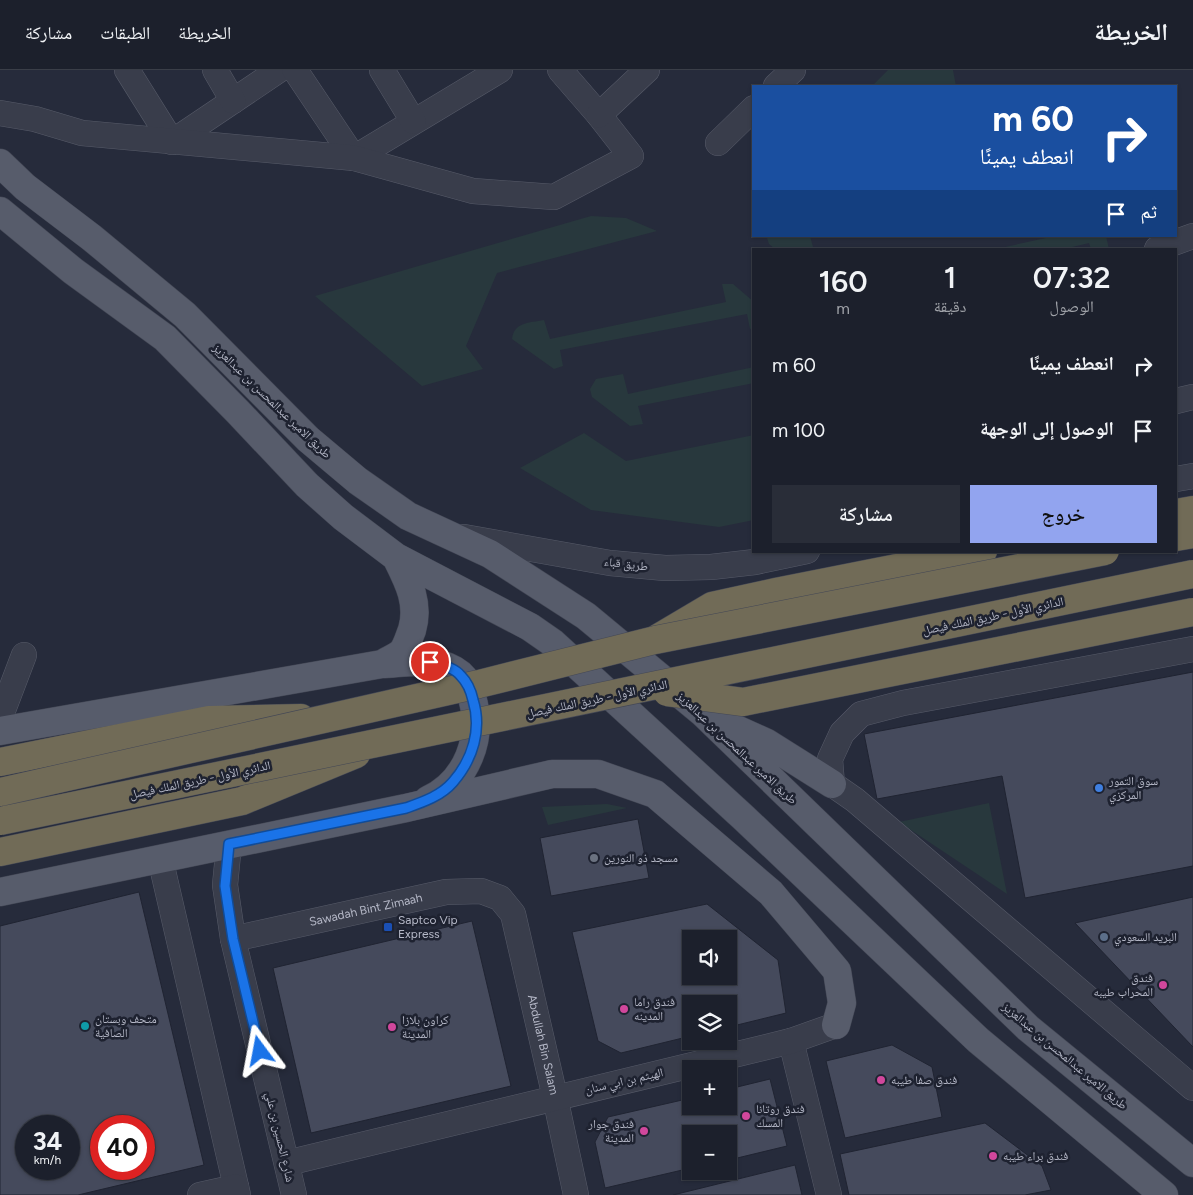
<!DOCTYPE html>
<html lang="ar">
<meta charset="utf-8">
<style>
:root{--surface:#1c202c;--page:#292d38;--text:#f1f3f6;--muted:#a0a3a9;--line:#3a3e48;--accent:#92a4ef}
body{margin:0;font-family:Figtree,"Noto Naskh Arabic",sans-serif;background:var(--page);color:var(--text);direction:rtl;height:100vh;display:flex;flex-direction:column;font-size:19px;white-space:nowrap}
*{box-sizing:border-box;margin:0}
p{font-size:16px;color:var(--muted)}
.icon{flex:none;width:28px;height:28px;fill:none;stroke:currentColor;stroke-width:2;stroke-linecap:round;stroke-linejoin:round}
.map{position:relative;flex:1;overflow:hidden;direction:ltr}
.sheet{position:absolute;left:752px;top:178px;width:425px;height:305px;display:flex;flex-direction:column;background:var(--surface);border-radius:0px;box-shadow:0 1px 4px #0004,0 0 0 1px var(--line);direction:rtl}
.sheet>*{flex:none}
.guide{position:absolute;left:752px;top:15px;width:425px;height:152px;border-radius:0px;box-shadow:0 1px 4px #0004,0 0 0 1px var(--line);direction:rtl;background:#1a4fa0;color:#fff;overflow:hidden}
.fabs{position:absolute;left:682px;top:860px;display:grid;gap:10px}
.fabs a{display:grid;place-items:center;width:55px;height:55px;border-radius:0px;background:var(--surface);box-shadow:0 1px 4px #0004,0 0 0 1px var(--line);font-size:25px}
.speed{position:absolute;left:15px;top:1045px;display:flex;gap:10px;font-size:25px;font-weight:700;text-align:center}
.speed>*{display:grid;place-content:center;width:65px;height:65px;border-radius:50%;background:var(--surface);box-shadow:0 1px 4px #0004,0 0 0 1px var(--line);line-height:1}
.speed small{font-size:12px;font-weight:400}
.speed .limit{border:8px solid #d22;background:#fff;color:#111}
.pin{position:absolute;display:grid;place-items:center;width:42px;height:42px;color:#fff;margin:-21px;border:2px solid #fff;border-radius:50%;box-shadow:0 1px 5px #0007}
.me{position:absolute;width:55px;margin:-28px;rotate:347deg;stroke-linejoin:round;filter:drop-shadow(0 0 4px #0008)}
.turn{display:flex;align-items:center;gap:18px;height:105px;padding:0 20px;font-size:22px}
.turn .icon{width:65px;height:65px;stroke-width:2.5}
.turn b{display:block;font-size:35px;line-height:42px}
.then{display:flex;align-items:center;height:48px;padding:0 20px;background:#0003;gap:10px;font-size:19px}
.eta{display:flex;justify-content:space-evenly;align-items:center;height:85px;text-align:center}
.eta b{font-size:30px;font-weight:600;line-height:35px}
.primary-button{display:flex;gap:10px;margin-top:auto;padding:10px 20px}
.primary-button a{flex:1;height:58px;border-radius:0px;background:var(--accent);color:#111;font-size:20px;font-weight:600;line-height:58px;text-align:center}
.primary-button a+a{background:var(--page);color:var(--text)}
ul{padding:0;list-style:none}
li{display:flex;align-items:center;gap:15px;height:65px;padding:0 20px}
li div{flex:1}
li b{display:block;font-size:19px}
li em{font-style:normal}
header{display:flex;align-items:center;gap:30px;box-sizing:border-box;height:70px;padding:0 25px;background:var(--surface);border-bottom:1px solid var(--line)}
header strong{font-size:24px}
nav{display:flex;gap:28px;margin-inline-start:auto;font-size:18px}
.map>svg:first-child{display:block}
.green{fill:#28383d}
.building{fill:#454a5c;stroke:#202432;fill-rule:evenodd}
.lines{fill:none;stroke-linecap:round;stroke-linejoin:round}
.minor-casing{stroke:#575b69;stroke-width:26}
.major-casing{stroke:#424654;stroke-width:29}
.highway-casing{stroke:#444856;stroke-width:29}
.minor{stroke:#393d4b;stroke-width:25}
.major{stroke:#575c6b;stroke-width:28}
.highway{stroke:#716b57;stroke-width:28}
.highway-bridge-casing{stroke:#444856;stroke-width:29;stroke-linecap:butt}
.highway-bridge{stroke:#716b57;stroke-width:28}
.route-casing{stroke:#114b97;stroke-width:12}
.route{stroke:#1a73e8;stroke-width:9}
.shop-dot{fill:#3f7fe0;stroke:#1e2230;stroke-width:2}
.worship-dot{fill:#6b7280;stroke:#1e2230;stroke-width:2}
.transit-dot{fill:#1a4fb4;stroke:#1e2230;stroke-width:2}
.service-dot{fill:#5c6f8a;stroke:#1e2230;stroke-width:2}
.hotel-dot{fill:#d1479c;stroke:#1e2230;stroke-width:2}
.culture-dot{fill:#0f9aa8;stroke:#1e2230;stroke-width:2}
.labels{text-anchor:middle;stroke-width:5;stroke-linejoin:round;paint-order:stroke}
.street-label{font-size:12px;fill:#b5b8c7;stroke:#1e2230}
.poi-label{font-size:12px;fill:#b5b8c7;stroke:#1e2230;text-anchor:start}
</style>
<header>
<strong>الخريطة</strong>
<nav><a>الخريطة</a><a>الطبقات</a><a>مشاركة</a></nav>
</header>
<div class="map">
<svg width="1193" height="1125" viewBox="0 0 1193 1125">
<rect width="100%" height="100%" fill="#262b3b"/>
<path class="green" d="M888,0H953L956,16L873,15Z
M591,146L626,148L657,161L497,203L466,276L483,299L422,316L315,226Z
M769,166H810L813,177L775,179L769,174L767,168Z
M1055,166H1106L1109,179H1091L1089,173L1064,179H996Z
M722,214H733L754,232V258L750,259L747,244L560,280L563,296L554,299L512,269C514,252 529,253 544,250L550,269L726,232Z
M754,297V313L638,336L643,354L630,356L592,327L590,319L596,309L623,304L628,324Z
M584,363L626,391L754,365V450L719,457L591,440L520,398Z
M989,733L1007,824L899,752Z
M607,734L627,738L548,755L542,737Z"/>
<path class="building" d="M1193,602V796L1025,828L1002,706L877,729L864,664Z
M638,749L649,808L551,826L540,768Z
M139,822L204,1095L78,1125H0V856ZM26,1056H69V1099H26ZM101,1056H144V1099H101Z
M1193,827V977L1075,853Z
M707,834L778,890L786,943L729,957V934H691V966L621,983L598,971L572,862ZM691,869H729V906H691Z
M472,851L511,1016L311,1063L273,898Z
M892,975L932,997L942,1047L845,1068L826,991Z
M770,1009L787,1076L729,1090V1064H691V1098L605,1118L595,1072L608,1047L691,1028V1036H729V1019Z
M985,1053L1042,1096L1051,1120L1025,1125H849L840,1084Z
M795,1095L802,1125H673Z"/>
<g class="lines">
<defs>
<g id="minor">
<path d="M127,0L172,72L279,0"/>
<path d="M215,0L233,31"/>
<path d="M295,0L354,88L500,0"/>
<path d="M382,0L413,51"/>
<path d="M776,16L793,0"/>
<path d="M0,43L35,49L82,63L354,88L473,121L554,127L631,86L599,45L560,0"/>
<path d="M599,45L647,0"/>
<path d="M718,73L754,38"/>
<path d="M1157,179L1193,166"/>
<path d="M1176,331L1193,327"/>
<path d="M1176,409L1193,406"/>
<path d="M464,467L610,493L665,498L711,497L755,492L807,481"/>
<path d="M1193,579L903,633L861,644L842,663L830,689L832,714L855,730L1193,1018"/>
<path d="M0,648L24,585"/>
<path d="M229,774L225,815L233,869L294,1125"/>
<path d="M160,788L238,1125"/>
<path id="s1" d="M233,869L446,822L481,821L500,828L513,844L555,1027L576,1125"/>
<path d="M791,971L829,1125"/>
<path d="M287,1093L791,971L836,955"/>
<path d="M200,1125L236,1117"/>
</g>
<path id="major" d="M0,93L25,117L92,168L185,245L308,369L358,411L408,446L490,484L586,546L703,643L1028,958L1193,1093
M0,141L73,201L165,268L238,342L307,415L343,447L396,487L530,557L553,573L744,748L978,970L1164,1125
M382,594C408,593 438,586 460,604C467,610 470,619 472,627C484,667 467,712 428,730
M725,654L767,673L832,714
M0,661L382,594C388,590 397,587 402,582C407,576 409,567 412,560C420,533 408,511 396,487
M0,822L406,738L552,704H598L655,724L771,823L837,901L842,933L836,955"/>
<path id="highway" d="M1176,443L1193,440
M1176,467L1193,464
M658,568L712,536L776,522L983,481
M0,692L209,650L301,648
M0,782L242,731L356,684"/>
</defs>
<use href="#minor" class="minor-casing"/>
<use href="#major" class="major-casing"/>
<use href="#highway" class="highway-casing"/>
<use href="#minor" class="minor"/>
<use href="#major" class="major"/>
<use href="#highway" class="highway"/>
<defs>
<path id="highway-bridge" d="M667,622L743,632L1193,542
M0,722L479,614L655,570L1105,481
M0,751L1193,504"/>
</defs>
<use href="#highway-bridge" class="highway-bridge-casing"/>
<use href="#highway-bridge" class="highway-bridge"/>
</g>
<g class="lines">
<defs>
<path id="route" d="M260,981L233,869L225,816L229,774L406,738C423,732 441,726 453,712C473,689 482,659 473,630C471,621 468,613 461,606C454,597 440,595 430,592"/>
</defs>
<use href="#route" class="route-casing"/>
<use href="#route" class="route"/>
</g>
<circle class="shop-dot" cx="1099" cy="718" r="5"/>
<circle class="worship-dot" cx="594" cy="788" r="5"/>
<rect class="transit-dot" x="383" y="852" width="10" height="10" rx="2.5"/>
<circle class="service-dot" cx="1104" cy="867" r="5"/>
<g class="hotel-dot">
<circle cx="1163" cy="915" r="5"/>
<circle cx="624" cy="939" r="5"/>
<circle cx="392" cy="957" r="5"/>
<circle cx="881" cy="1010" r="5"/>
<circle cx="746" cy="1046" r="5"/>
<circle cx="644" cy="1061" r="5"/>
<circle cx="993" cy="1086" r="5"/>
</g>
<circle class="culture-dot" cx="85" cy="956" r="5"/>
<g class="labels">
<g class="street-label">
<text transform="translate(272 331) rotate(44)" y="4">طريق الامير عبدالمحسن بن عبدالعزيز</text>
<text transform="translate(626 494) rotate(7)" y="4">طريق قباء</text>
<text transform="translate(993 546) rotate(-12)" y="4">الدائري الأول - طريق الملك فيصل</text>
<text transform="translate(597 629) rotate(-12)" y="4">الدائري الأول - طريق الملك فيصل</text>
<text transform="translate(737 678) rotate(43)" y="4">طريق الامير عبدالمحسن بن عبدالعزيز</text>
<text transform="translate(200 710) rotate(-12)" y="4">الدائري الأول - طريق الملك فيصل</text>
<text dy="4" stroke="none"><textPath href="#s1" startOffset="136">Sawadah Bint Zimaah</textPath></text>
<text dy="4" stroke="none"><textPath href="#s1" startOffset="428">Abdullah Bin Salam</textPath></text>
<text transform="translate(1065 986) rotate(40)" y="4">طريق الامير عبدالمحسن بن عبدالعزيز</text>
<text transform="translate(624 1011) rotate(-13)" y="4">الهيثم بن ابي سنان</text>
<text transform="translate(280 1067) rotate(77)" y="4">شارع الحسين بن علي</text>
</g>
<g class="poi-label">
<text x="1109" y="715">سوق التمور<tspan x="1109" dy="14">المركزي</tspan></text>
<text x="604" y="792">مسجد ذو النورين</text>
<text x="398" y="854">Saptco Vip<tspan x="398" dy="14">Express</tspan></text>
<text x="1114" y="871">البريد السعودي</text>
<text x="1153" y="912" text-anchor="end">فندق<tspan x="1153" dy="14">المحراب طيبه</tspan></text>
<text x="634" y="936">فندق راما<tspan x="634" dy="14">المدينه</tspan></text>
<text x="95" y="953">متحف وبستان<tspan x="95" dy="14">الصافية</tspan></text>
<text x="402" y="954">كراون بلازا<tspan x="402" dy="14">المدينة</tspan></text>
<text x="891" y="1014">فندق صفا طيبه</text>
<text x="756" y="1043">فندق روتانا<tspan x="756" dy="14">المسك</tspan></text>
<text x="634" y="1058" text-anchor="end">فندق جوار<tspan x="634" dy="14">المدينة</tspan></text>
<text x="1003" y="1090">فندق براء طيبه</text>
</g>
</g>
</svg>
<div class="fabs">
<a><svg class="icon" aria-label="sound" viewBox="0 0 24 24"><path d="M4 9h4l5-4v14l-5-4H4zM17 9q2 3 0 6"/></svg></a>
<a><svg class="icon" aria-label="layers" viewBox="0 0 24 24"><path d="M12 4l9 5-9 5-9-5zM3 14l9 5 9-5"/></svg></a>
<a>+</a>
<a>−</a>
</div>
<div class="speed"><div>34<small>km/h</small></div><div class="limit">40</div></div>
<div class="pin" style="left:430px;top:592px;background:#d93025"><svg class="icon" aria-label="arrive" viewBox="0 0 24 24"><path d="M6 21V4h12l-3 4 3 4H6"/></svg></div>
<svg class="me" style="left:260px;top:981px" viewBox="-20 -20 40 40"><path d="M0-17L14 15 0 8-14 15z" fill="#1a73e8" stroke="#fff" stroke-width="4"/></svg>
<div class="guide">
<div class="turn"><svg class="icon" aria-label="right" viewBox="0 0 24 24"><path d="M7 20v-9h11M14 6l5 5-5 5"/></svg><div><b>60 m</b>انعطف يمينًا</div></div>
<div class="then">ثم<svg class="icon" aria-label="arrive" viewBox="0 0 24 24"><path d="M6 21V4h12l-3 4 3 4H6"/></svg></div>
</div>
<section class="sheet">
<div class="eta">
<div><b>07:32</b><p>الوصول</p></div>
<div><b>1</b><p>دقيقة</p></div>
<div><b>160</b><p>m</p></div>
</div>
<ul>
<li><svg class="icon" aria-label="right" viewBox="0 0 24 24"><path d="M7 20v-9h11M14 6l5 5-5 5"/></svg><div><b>انعطف يمينًا</b></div><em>60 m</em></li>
<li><svg class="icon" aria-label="arrive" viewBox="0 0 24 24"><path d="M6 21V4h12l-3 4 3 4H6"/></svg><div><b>الوصول إلى الوجهة</b></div><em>100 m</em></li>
</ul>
<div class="primary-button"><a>خروج</a><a>مشاركة</a></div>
</section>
</div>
